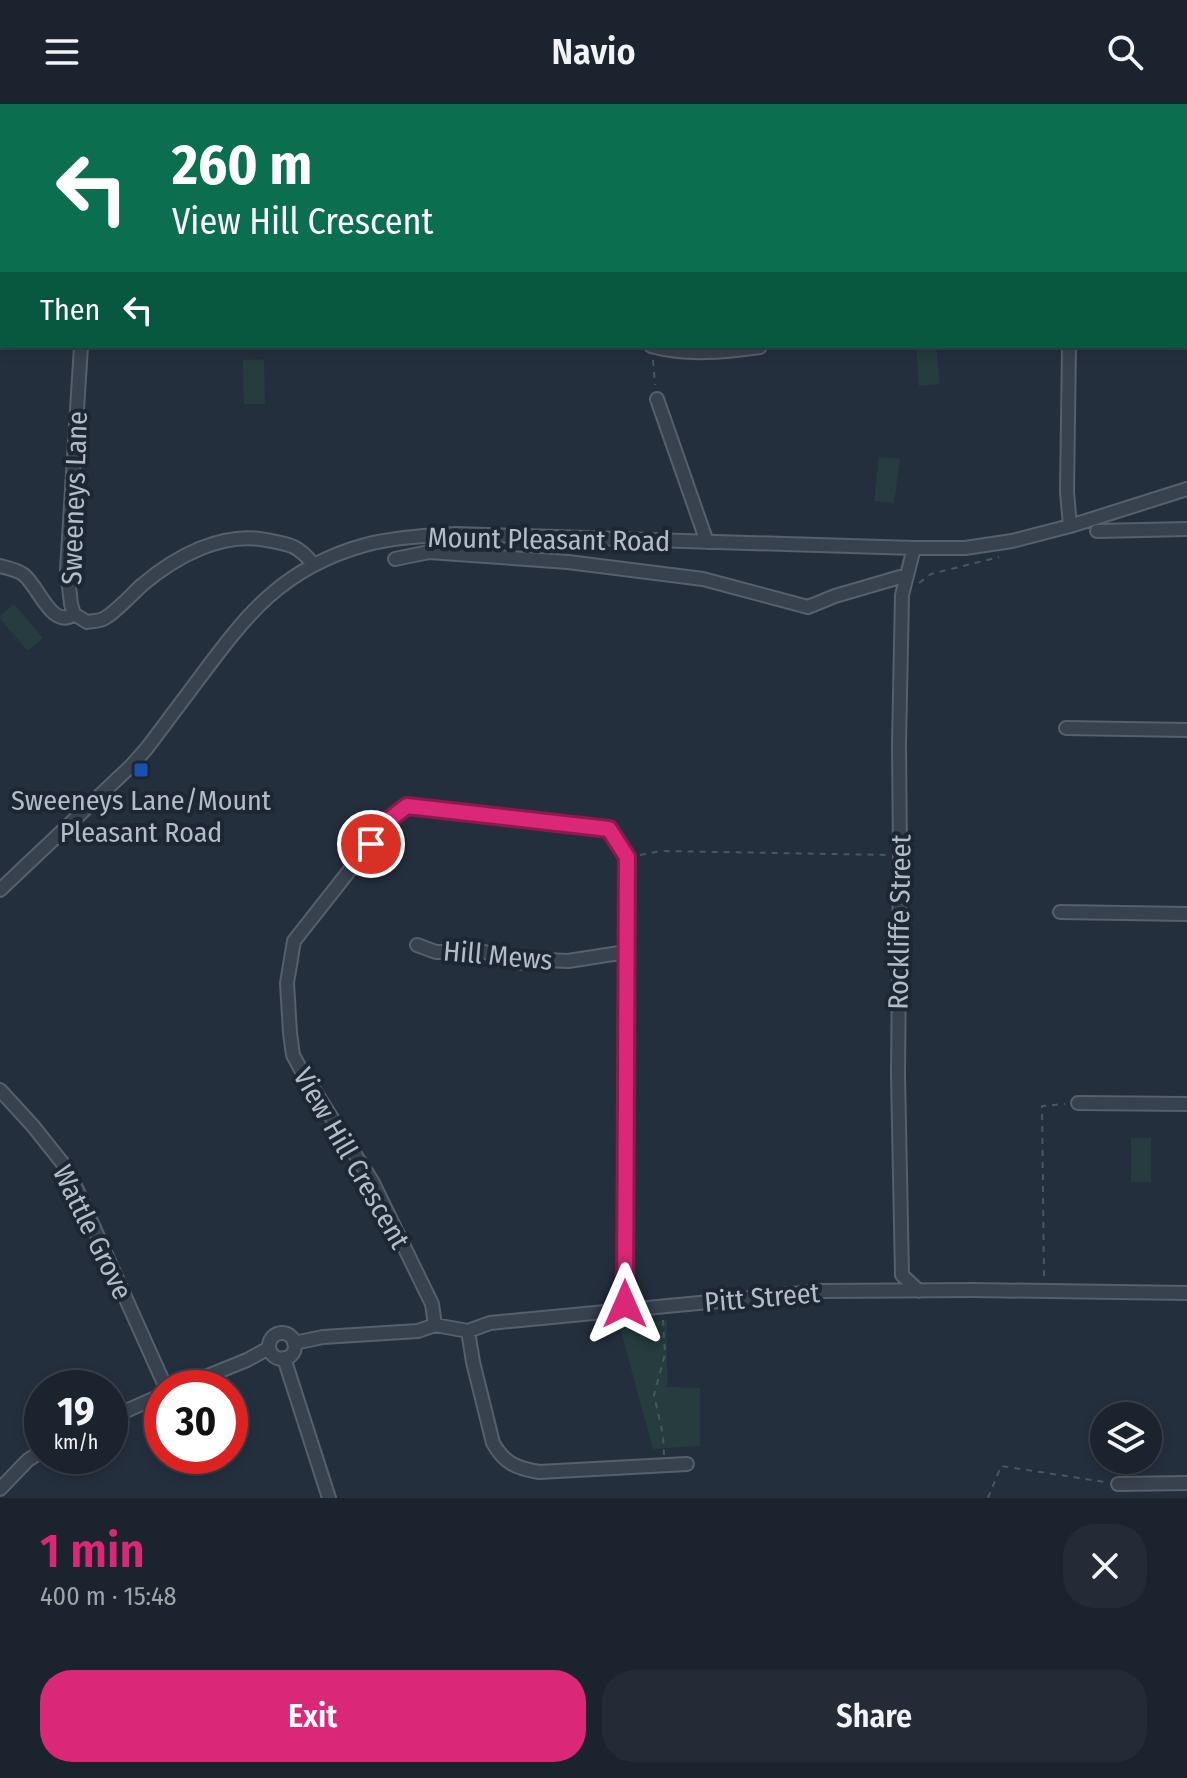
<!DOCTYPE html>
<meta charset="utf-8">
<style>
:root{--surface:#1b232e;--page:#242b36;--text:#f1f3f6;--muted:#a0a4aa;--line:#39404a;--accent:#db2777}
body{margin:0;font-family:"Fira Sans Condensed",sans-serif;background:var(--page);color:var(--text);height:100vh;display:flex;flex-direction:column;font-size:30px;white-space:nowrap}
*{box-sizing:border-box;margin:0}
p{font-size:26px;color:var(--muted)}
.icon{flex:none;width:44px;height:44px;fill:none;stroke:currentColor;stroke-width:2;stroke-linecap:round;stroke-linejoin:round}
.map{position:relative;height:1394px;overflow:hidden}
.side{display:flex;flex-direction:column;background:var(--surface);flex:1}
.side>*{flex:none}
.guide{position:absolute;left:0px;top:0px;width:1188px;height:244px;box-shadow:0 4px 12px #0003,0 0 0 2px var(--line);background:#0b6e4f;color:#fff;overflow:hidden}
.buttons{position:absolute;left:1090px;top:1298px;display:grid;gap:16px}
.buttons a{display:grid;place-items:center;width:72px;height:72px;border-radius:50%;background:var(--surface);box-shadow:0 4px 12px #0003,0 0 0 2px var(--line);font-size:40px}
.speed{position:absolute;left:24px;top:1266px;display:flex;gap:16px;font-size:40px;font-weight:700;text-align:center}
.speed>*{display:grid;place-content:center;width:104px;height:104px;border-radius:50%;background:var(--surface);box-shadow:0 4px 12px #0003,0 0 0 2px var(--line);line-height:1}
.speed small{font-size:20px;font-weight:400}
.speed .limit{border:12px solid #d22;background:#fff;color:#111}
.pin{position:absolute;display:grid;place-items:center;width:68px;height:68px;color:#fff;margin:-34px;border:4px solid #fff;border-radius:50%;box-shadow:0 2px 8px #0007}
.me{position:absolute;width:88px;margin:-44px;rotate:0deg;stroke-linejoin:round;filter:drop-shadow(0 0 6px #0008)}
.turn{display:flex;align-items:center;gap:28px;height:168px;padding:0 40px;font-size:36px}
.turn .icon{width:104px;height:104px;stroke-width:2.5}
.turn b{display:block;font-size:56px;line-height:68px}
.then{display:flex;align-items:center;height:76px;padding:0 40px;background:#0003;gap:16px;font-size:30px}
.round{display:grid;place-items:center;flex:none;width:84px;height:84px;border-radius:32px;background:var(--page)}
.overview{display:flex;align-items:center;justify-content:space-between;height:136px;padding:0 40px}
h1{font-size:48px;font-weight:600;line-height:60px;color:var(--accent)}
.cta{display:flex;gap:16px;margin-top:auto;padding:16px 40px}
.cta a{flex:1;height:92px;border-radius:32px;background:var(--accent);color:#fff;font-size:32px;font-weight:600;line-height:92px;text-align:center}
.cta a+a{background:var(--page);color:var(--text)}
header{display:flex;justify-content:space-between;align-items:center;height:104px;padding:0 40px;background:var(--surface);font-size:36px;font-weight:600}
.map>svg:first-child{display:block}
.green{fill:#263c3f}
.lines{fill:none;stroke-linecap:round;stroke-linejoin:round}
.minor-casing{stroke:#565f6c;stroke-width:16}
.path{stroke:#44595c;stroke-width:2;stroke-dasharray:6 6;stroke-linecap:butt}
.minor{stroke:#38414e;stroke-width:12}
.route-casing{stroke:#8e194d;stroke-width:20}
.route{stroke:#db2777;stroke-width:14}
.transit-dot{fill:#1a4fb4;stroke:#1d2633;stroke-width:3}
.labels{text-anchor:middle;stroke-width:8;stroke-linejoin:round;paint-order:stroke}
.street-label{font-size:28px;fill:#b4bcc9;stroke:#1d2633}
.poi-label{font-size:28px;fill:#b4bcc9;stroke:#1d2633}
</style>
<header><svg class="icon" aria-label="menu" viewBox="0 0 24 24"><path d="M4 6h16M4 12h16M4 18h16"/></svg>Navio<svg class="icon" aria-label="search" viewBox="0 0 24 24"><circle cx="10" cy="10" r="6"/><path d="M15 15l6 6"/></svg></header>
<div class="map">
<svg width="1187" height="1394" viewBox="0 0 1187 1394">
<rect width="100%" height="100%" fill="#242f3e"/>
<path class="green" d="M916,242H936L940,280L919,282Z
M264,255L265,300H244L243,256Z
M879,353L900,355L894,399L874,397Z
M14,500L43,534L28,547L0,515V512Z
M1131,1034H1151V1078H1131Z
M667,1216V1283L700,1284V1342L653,1345L619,1220Z"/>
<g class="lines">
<defs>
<path id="minor" d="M70,0L72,2
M567,0V2
M1072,2V0
M1133,2V0
M1186,8L1187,11
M1186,43H1187
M1186,78H1187
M81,242L67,465L71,500L74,510L87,518C93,517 100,517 105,514C118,506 131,491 142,481C175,453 222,427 266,436C289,440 298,441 313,460
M651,242C687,252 724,248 760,243
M1069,242L1067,388L1070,422
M657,295L707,438
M1097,427L1187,425
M914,444L902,491L899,640L900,751L898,971L902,1171L919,1187
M395,455L429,448L568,458L703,475L808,503L835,492L907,471
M0,462C8,464 18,466 24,471C39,483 52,526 74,510
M1066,624L1187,626
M0,786L131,662L147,644C164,621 181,599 198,576C247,510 282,464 365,441C394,433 425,432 456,430L914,444H965L1012,437L1070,422L1187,385
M1060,808L1187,810
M417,841L436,848H485L518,859L546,856L568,857L626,848
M0,986L33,1022L68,1066L166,1284
M1078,999L1187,1000
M435,1221L432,1200L372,1077L300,964L293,951L290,929L287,879L294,837L390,715L407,702L609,725L627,753L625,1207
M468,1227L473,1258L493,1339C504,1359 516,1364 539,1368L687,1360
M269 1242a13 13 0 1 1 26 0a13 13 0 1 1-26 0Z
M294,1239L323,1233L418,1227L435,1221L468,1227L490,1219L823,1187L973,1186L1187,1189
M284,1254L329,1394
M178,1284L247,1256L269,1244
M110,1314L162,1291
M1118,1380L1187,1379
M0,1385L28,1356L42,1347"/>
</defs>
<use href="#minor" class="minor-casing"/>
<path class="path" d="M653,256L655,281
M919,479L931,470L999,453
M640,751L661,747L889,751
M1044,1172L1042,1002L1065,1000
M663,1216L665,1250L654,1291L663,1331L664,1351
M988,1394L1001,1362L1105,1378"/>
<use href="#minor" class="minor"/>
</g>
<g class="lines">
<defs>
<path id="route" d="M371,740L390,715L407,702L609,725L627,753L625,1200"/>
</defs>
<use href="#route" class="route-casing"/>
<use href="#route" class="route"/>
</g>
<rect class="transit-dot" x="133" y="658" width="16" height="16" rx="4"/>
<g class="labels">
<g class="street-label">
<text transform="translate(74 394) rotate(-88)" y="10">Sweeneys Lane</text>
<text transform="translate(549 435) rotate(1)" y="10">Mount Pleasant Road</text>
<text transform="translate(899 818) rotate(-89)" y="10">Rockliffe Street</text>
<text transform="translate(498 851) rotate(5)" y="10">Hill Mews</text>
<text transform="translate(352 1054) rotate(60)" y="10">View Hill Crescent</text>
<text transform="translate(93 1128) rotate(64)" y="10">Wattle Grove</text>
<text transform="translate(762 1193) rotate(-5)" y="10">Pitt Street</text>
</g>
<g class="poi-label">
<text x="141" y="706">Sweeneys Lane/Mount<tspan x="141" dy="32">Pleasant Road</tspan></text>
</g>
</g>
</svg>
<div class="buttons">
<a><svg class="icon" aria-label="layers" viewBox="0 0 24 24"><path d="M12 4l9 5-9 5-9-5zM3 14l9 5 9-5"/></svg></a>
</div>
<div class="speed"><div>19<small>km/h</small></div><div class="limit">30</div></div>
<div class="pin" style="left:371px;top:740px;background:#d93025"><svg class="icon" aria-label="arrive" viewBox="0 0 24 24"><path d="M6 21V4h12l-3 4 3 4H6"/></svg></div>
<svg class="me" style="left:625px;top:1200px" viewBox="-20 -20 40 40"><path d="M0-17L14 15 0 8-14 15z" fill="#db2777" stroke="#fff" stroke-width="4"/></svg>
<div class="guide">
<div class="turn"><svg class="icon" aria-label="left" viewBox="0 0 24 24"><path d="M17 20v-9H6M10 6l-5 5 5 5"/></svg><div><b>260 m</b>View Hill Crescent</div></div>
<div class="then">Then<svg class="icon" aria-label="left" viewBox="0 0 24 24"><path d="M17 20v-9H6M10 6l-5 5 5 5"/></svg></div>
</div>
</div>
<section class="side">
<div class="overview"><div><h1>1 min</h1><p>400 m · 15:48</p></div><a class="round"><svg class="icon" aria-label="close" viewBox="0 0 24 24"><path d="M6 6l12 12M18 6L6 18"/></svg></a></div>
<div class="cta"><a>Exit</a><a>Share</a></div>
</section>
